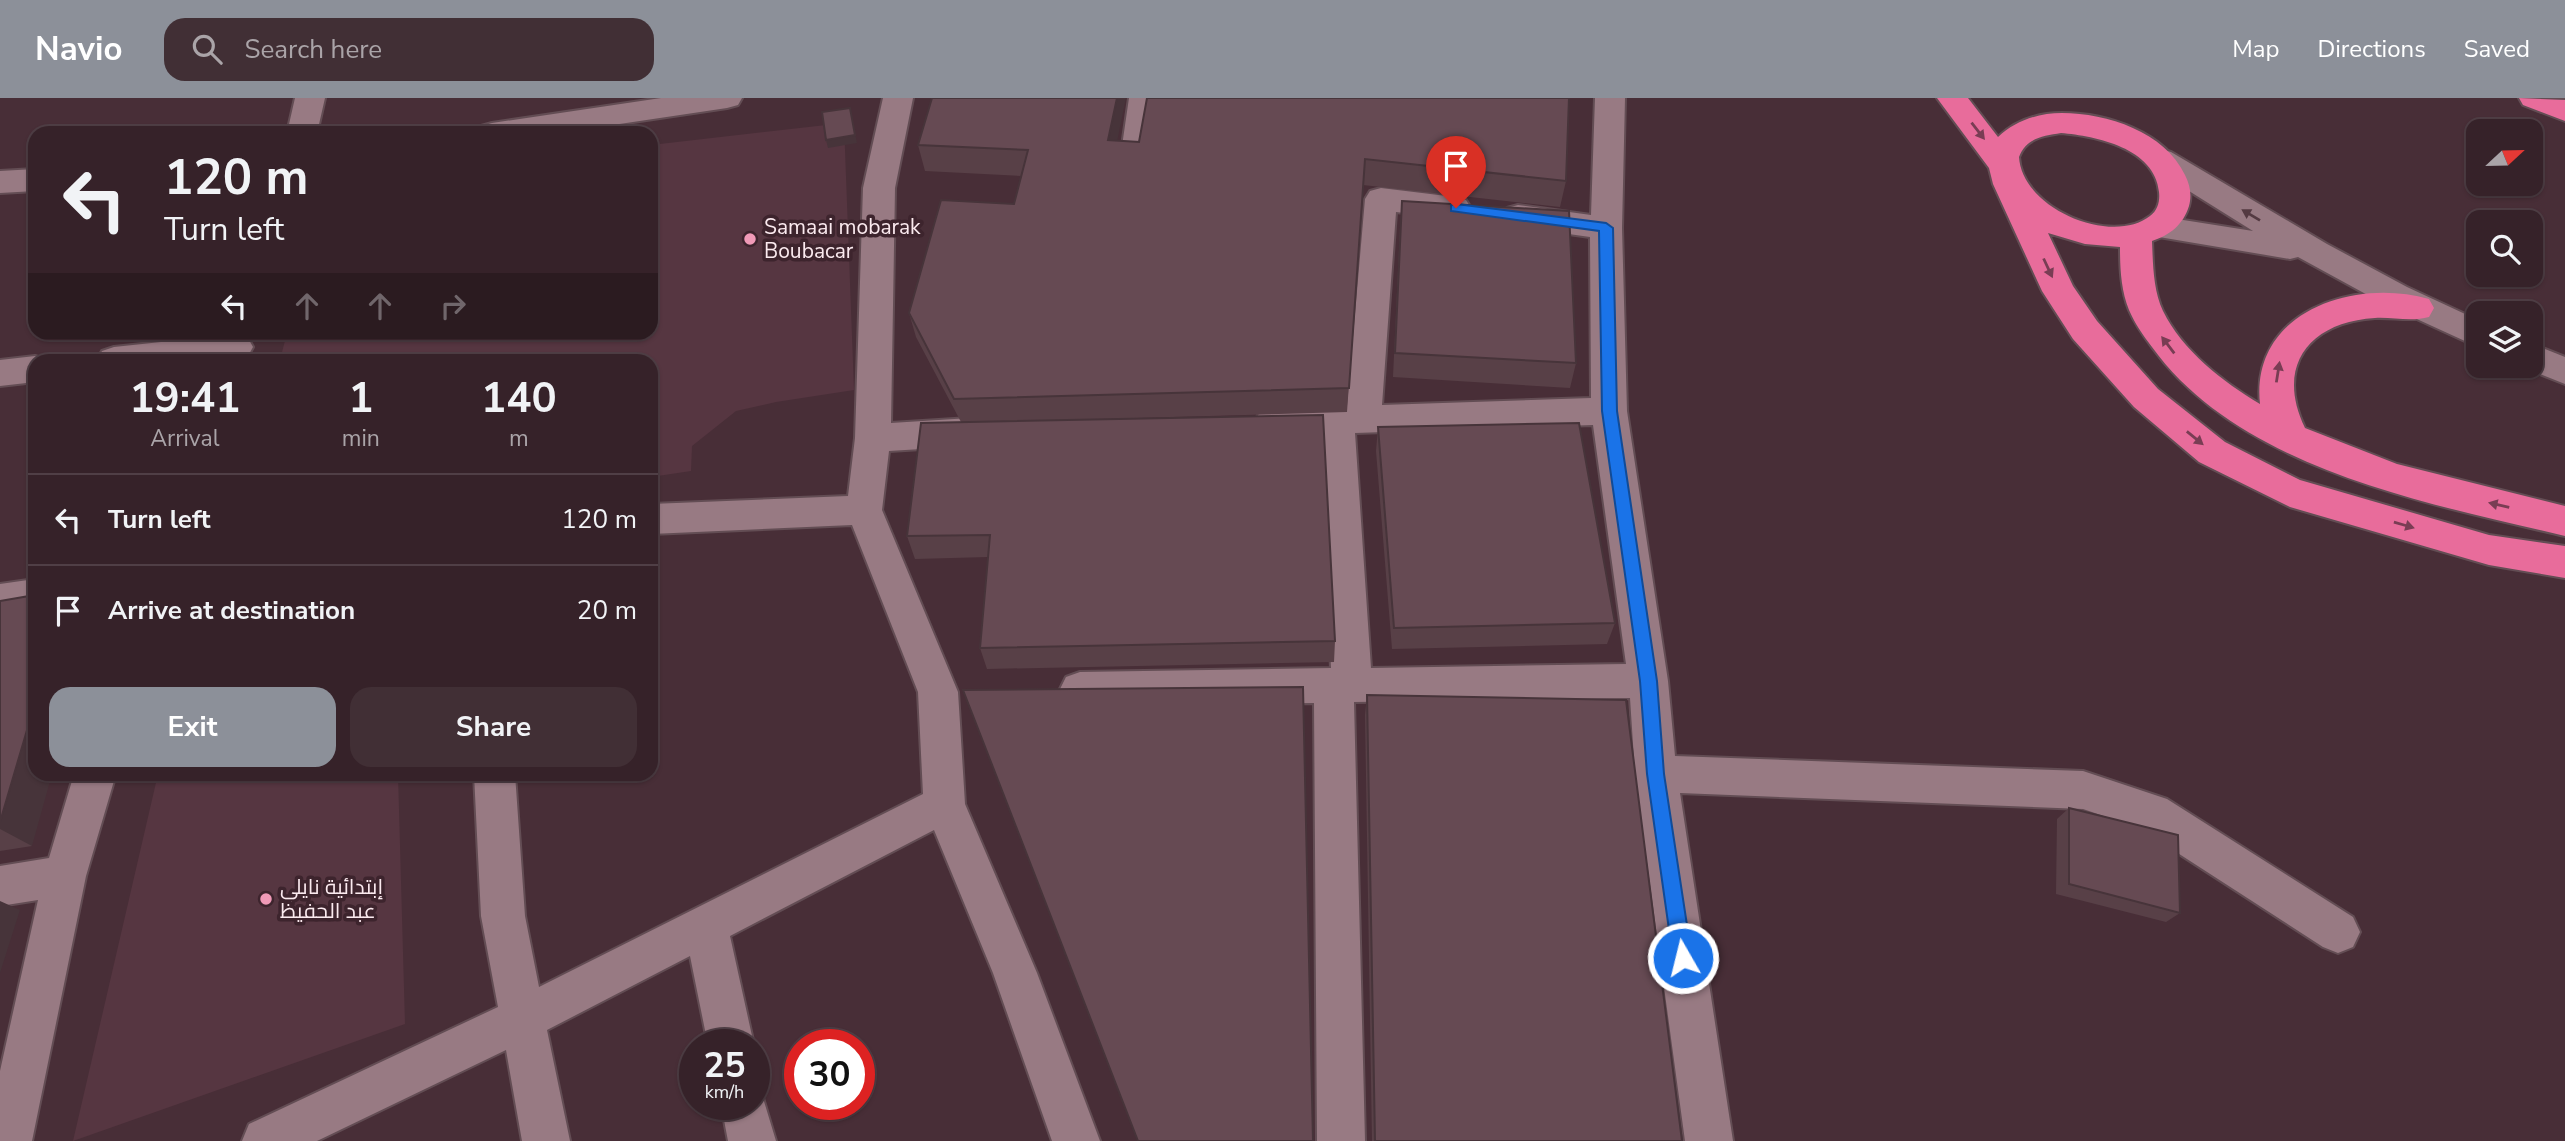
<!DOCTYPE html>
<meta charset="utf-8">
<style>
:root{--surface:#362229;--page:#412f35;--text:#f1f3f6;--muted:#aaa4a8;--line:#503f46;--accent:#8c9099}
body{margin:0;font-family:"Nunito Sans",Cairo,sans-serif;background:var(--page);color:var(--text);height:100vh;display:flex;flex-direction:column;font-size:26px;white-space:nowrap}
*{box-sizing:border-box;margin:0}
p{font-size:23px;color:var(--muted)}
.icon{flex:none;width:38px;height:38px;fill:none;stroke:currentColor;stroke-width:2;stroke-linecap:round;stroke-linejoin:round}
.map{position:relative;flex:1;overflow:hidden}
.details{position:absolute;left:28px;top:256px;width:630px;height:427px;display:flex;flex-direction:column;background:var(--surface);border-radius:21px;box-shadow:0 2px 5px #0004,0 0 0 2px var(--line)}
.details>*{flex:none}
.top-card{position:absolute;left:28px;top:28px;width:630px;height:214px;border-radius:21px;box-shadow:0 2px 5px #0004,0 0 0 2px var(--line);background:#362229;color:var(--text);overflow:hidden}
.needle{width:46px;rotate:68deg}
.tools{position:absolute;left:2466px;top:21px;display:grid;gap:14px}
.tools a{display:grid;place-items:center;width:77px;height:77px;border-radius:14px;background:var(--surface);box-shadow:0 2px 5px #0004,0 0 0 2px var(--line);font-size:35px}
.speed{position:absolute;left:679px;top:931px;display:flex;gap:14px;font-size:35px;font-weight:700;text-align:center}
.speed>*{display:grid;place-content:center;width:91px;height:91px;border-radius:50%;background:var(--surface);box-shadow:0 2px 5px #0004,0 0 0 2px var(--line);line-height:1}
.speed small{font-size:18px;font-weight:400}
.speed .limit{border:10px solid #d22;background:#fff;color:#111}
.pin{position:absolute;display:grid;place-items:center;width:60px;height:60px;color:#fff;margin:-72px -30px;border-radius:50% 50% 50% 0;rotate:-45deg;box-shadow:0 0 7px #0007}
.pin .icon{rotate:45deg}
.me{position:absolute;width:77px;margin:-38px;rotate:352deg;stroke-linejoin:round;filter:drop-shadow(0 0 5px #0008)}
.turn{display:flex;align-items:center;gap:24px;height:147px;padding:0 21px;font-size:32px}
.turn .icon{width:91px;height:91px;stroke-width:2.5}
.turn b{display:block;font-size:49px;line-height:60px}
.lanes{display:flex;align-items:center;height:66px;padding:0 21px;background:#0003;justify-content:center;gap:35px;direction:ltr}
.lanes .off{opacity:.35}
.eta{display:flex;justify-content:space-evenly;align-items:center;height:119px;text-align:center}
.eta b{font-size:42px;font-weight:700;line-height:49px}
.cta{display:flex;gap:14px;margin-top:auto;padding:14px 21px}
.cta a{flex:1;height:80px;border-radius:21px;background:var(--accent);color:#fff;font-size:28px;font-weight:700;line-height:80px;text-align:center}
.cta a+a{background:var(--page);color:var(--text)}
ul{padding:0;list-style:none}
li{display:flex;align-items:center;gap:21px;height:91px;padding:0 21px;border-top:2px solid var(--line)}
li div{flex:1}
li b{display:block;font-size:26px}
li em{font-style:normal}
header{display:flex;align-items:center;gap:42px;box-sizing:border-box;height:98px;padding:0 35px;background:var(--accent);color:#fff}
header strong{font-size:33px}
nav{display:flex;gap:38px;margin-inline-start:auto;font-size:24px}
.search{width:490px;height:63px;background:var(--page);display:flex;align-items:center;gap:18px;box-sizing:border-box;padding:0 24px;border-radius:21px;color:var(--muted);font-size:26px}
.map>svg:first-child{display:block}
.built{fill:#563641}
.lines{fill:none;stroke-linecap:round;stroke-linejoin:round}
.street-casing{stroke:#634d54;stroke-width:4}
.highway-casing{stroke:#634d54;stroke-width:4}
.street{fill:#987a83;fill-rule:evenodd}
.highway{fill:#e86c9b;fill-rule:evenodd}
.wall{fill:#584047}
.shaded-wall{fill:#47343a}
.building{fill:#664a53;stroke:#47343a;stroke-width:2}
.oneway{fill:#793d54}
.oneway2{fill:#543a42}
.route{fill:#1a73e8;stroke:#114b97;stroke-width:2}
.poi-dot{fill:#f09ab7;stroke:#3d242d;stroke-width:2.5}
.labels{text-anchor:middle;stroke-width:7;stroke-linejoin:round;paint-order:stroke}
.poi-label{font-size:21px;fill:#fbeaef;stroke:#3d242d;text-anchor:start}
</style>
<header>
<strong>Navio</strong>
<div class="search"><svg class="icon" aria-label="search" viewBox="0 0 24 24"><circle cx="10" cy="10" r="6"/><path d="M15 15l6 6"/></svg>Search here</div>
<nav><a>Map</a><a>Directions</a><a>Saved</a></nav>
</header>
<div class="map">
<svg width="2565" height="1043" viewBox="0 0 2565 1043">
<rect width="100%" height="100%" fill="#482e37"/>
<path class="built" d="M844,25L854,292L776,304L736,313L692,348L691,373L651,379V262H280L287,235L651,234V47Z
M158,676H398L405,926L73,1043Z"/>
<g class="lines">
<defs>
<path id="street" d="M295,0H325L317,35H287Z
M661,0H742L738,7L727,10L559,35H477L481,28L492,25Z
M883,0H913L895,90L891,325L970,320L983,324L988,334L983,344L970,348L889,353L882,412L958,594L965,706L1037,875L1100,1043H1052L993,875L934,732L730,838L754,947H708L690,858L547,932L570,1043H522L506,952L317,1043H242L249,1026L498,909L481,818L474,676H515L525,818L539,889L923,696L918,594L852,427L651,436V406L848,398L855,340L863,90Z
M1129,0H1159L1152,48L1148,55L1137,58L1126,55L1122,48Z
M1595,0H1625L1622,130L1627,313L1668,583L1675,658L2083,673L2167,701L2353,819L2360,834L2353,849L2338,855L2323,849L2139,730L2083,711L1680,695L1733,1043H1685L1635,676L1630,600L1354,604L1365,1043H1317L1314,605L1080,608L1066,603L1060,591L1066,579L1080,574L1331,570L1320,336L1272,338L1260,334L1254,324L1260,314L1272,310L1347,308L1365,101L1370,93L1381,90L1455,99L1466,102L1471,110L1466,118L1455,121L1396,114L1382,307L1591,300L1590,139L1518,129L1507,126L1502,118L1507,110L1518,107L1591,117ZM1593,327L1626,566L1371,570L1355,335Z
M2160,51L2171,54L2327,146L2407,189L2478,222V249L2384,206L2298,159L2290,161L2147,137L2142,129L2147,121L2158,118L2253,133L2149,68L2145,61L2149,54Z
M35,71V93L0,95V73Z
M236,236L248,240L253,249L248,258L236,262H97L102,253L114,249Z
M2530,245L2565,259V286L2520,268H2530Z
M35,258L47,262H35V284L0,288V262Z
M35,481V513L0,518V486Z
M74,676H116L86,778L32,1043H0V973L38,802L0,808V768L49,760Z
M754,987L760,990L776,1043H728L721,1006H754Z"/>
<path id="highway" d="M1937,0H1968L1998,39C2015,23 2038,15 2062,15C2107,15 2165,34 2185,77C2190,87 2192,97 2189,108C2183,127 2170,137 2152,143C2153,166 2153,192 2163,213C2182,252 2223,284 2260,306C2250,214 2354,179 2429,201L2434,210L2429,219C2411,224 2393,219 2375,220C2309,224 2275,268 2305,330L2397,366L2565,408V438C2427,405 2240,371 2152,249C2143,237 2135,226 2129,212C2121,192 2120,171 2120,149L2085,146L2048,135L2073,188L2097,223L2158,291L2225,344L2300,382L2489,437L2565,448V480L2489,467L2290,409L2199,364L2134,309L2073,241L2042,193L1993,86L1989,70ZM2061,35C2096,38 2155,50 2159,94C2160,103 2158,112 2150,118C2112,148 2022,111 2019,59C2026,40 2043,38 2061,35Z
M2519,0L2565,2V23L2523,7Z"/>
</defs>
<use href="#street" class="street-casing"/>
<use href="#highway" class="highway-casing"/>
<use href="#street" class="street"/>
<use href="#highway" class="highway"/>
</g>
<path class="wall" d="M1147,0L1566,83L1560,109L1363,87L1347,314L1031,323L1335,543L1334,564L987,571L980,550L988,459L915,461L907,438L961,324L916,239L909,215L1014,106L1021,78L925,73L918,47L1117,43L1139,44Z
M1402,103L1576,265L1570,290L1393,279L1400,129Z
M1378,329L1615,525L1607,546L1392,551L1376,353Z
M0,503L32,748L0,753Z
M1367,597L1682,1043H1372L1365,617Z
M2069,710L2180,815L2166,824L2056,796L2057,721Z"/>
<path class="shaded-wall" d="M1117,0H1126L1112,68L1108,42Z
M850,10L857,45L828,50L826,42Z
M35,605V676H52L32,748L0,731V724Z
M0,803L20,812L0,875Z"/>
<path class="building" d="M932,0H1117L1108,42L1139,44L1147,0H1569L1566,83L1365,61L1349,290L954,301L909,215L941,102L1014,106L1028,52L918,47Z
M850,10L855,37L826,42L822,14Z
M1402,103L1569,113L1576,265L1395,255Z
M1323,317L1335,543L980,550L990,437L907,438L921,325Z
M1579,325L1615,525L1394,530L1378,329Z
M35,497V605L0,724V503Z
M1303,589L1313,1043H1138L963,592Z
M1367,597L1626,602L1682,1043H1375Z
M2069,710L2178,737L2180,815L2069,786Z"/>
<defs><path id="oneway-solid" d="M-6-.8H1V-3.2L6.5 0L1 3.2V.8H-6Z" transform="scale(1.75)"/></defs>
<g class="oneway">
<use href="#oneway-solid" transform="translate(1978 33) rotate(52)"/>
<use href="#oneway-solid" transform="translate(2048 170) rotate(65)"/>
<use href="#oneway-solid" transform="translate(2168 247) rotate(-127)"/>
<use href="#oneway-solid" transform="translate(2278 274) rotate(-81)"/>
<use href="#oneway-solid" transform="translate(2195 340) rotate(39)"/>
<use href="#oneway-solid" transform="translate(2499 407) rotate(-167)"/>
<use href="#oneway-solid" transform="translate(2404 427) rotate(16)"/>
</g>
<use class="oneway2" href="#oneway-solid" transform="translate(2251 117) rotate(-149)"/>
<path class="route" d="M1456,106L1606,125L1613,130L1617,313L1657,583L1664,676L1692,860L1689,866L1683,868L1676,866L1673,860L1647,676L1640,583L1602,313L1599,133L1451,113V107Z"/>
<g class="poi-dot">
<circle cx="750" cy="141" r="7"/>
<circle cx="266" cy="801" r="7"/>
</g>
<g class="labels">
<g class="poi-label">
<text x="764" y="136">Samaai mobarak<tspan x="764" dy="24">Boubacar</tspan></text>
<text x="280" y="796">إبتدائية نايلي<tspan x="280" dy="24">عبد الحفيظ</tspan></text>
</g>
</g>
</svg>
<div class="tools">
<a><svg class="needle" viewBox="-14 -14 28 28"><path d="M0-13l5 13h-10z" fill="#e53935"/><path d="M0 13l5-13h-10z" fill="#aaa4a8"/></svg></a>
<a><svg class="icon" aria-label="search" viewBox="0 0 24 24"><circle cx="10" cy="10" r="6"/><path d="M15 15l6 6"/></svg></a>
<a><svg class="icon" aria-label="layers" viewBox="0 0 24 24"><path d="M12 4l9 5-9 5-9-5zM3 14l9 5 9-5"/></svg></a>
</div>
<div class="speed"><div>25<small>km/h</small></div><div class="limit">30</div></div>
<div class="pin" style="left:1456px;top:110px;background:#d93025"><svg class="icon" aria-label="arrive" viewBox="0 0 24 24"><path d="M6 21V4h12l-3 4 3 4H6"/></svg></div>
<svg class="me" style="left:1683px;top:860px" viewBox="-20 -20 40 40"><circle r="17" fill="#1a73e8" stroke="#fff" stroke-width="3"/><path d="M0-11L8 9 0 5-8 9z" fill="#fff"/></svg>
<div class="top-card">
<div class="turn"><svg class="icon" aria-label="left" viewBox="0 0 24 24"><path d="M17 20v-9H6M10 6l-5 5 5 5"/></svg><div><b>120 m</b>Turn left</div></div>
<div class="lanes"><svg class="icon" aria-label="left" viewBox="0 0 24 24"><path d="M17 20v-9H6M10 6l-5 5 5 5"/></svg><svg class="icon off" aria-label="ahead" viewBox="0 0 24 24"><path d="M12 20V5M6 11l6-6 6 6"/></svg><svg class="icon off" aria-label="ahead" viewBox="0 0 24 24"><path d="M12 20V5M6 11l6-6 6 6"/></svg><svg class="icon off" aria-label="right" viewBox="0 0 24 24"><path d="M7 20v-9h11M14 6l5 5-5 5"/></svg></div>
</div>
<section class="details">
<div class="eta">
<div><b>19:41</b><p>Arrival</p></div>
<div><b>1</b><p>min</p></div>
<div><b>140</b><p>m</p></div>
</div>
<ul>
<li><svg class="icon" aria-label="left" viewBox="0 0 24 24"><path d="M17 20v-9H6M10 6l-5 5 5 5"/></svg><div><b>Turn left</b></div><em>120 m</em></li>
<li><svg class="icon" aria-label="arrive" viewBox="0 0 24 24"><path d="M6 21V4h12l-3 4 3 4H6"/></svg><div><b>Arrive at destination</b></div><em>20 m</em></li>
</ul>
<div class="cta"><a>Exit</a><a>Share</a></div>
</section>
</div>
